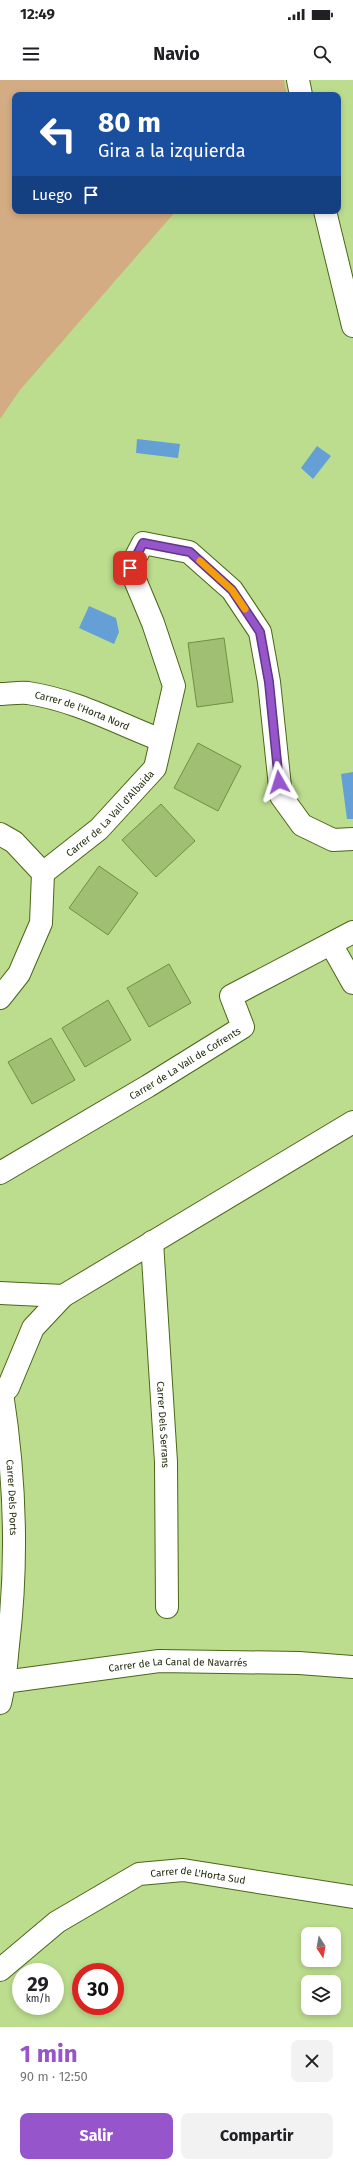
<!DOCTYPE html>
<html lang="es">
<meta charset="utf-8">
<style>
:root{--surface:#fff;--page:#f2f2f2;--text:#202124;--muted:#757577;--accent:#9655cb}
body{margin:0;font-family:"Fira Sans",sans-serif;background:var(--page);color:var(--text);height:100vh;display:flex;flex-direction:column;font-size:15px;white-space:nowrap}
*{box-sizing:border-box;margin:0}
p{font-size:13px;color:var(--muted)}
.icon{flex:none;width:22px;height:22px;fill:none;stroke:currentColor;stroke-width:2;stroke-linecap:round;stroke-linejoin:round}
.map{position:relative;height:1947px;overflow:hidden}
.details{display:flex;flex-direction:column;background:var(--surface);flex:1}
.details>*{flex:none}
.guide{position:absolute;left:12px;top:12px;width:329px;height:122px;border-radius:8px;box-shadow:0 2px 6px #0003;background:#1a4fa0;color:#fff;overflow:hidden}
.needle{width:26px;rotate:169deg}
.buttons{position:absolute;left:301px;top:1847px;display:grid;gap:8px}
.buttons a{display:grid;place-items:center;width:40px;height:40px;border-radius:8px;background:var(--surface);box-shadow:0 2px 6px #0003;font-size:20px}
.speed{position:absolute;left:12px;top:1883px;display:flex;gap:8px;font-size:20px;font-weight:700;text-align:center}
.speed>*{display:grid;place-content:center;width:52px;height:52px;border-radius:50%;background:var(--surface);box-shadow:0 2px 6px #0003;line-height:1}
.speed small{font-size:10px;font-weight:400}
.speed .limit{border:6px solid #d22;background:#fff;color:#111}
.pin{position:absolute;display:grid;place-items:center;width:34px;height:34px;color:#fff;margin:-17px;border-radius:8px;box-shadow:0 2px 6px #0006}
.me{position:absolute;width:44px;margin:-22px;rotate:354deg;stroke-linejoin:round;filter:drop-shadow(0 0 3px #0008)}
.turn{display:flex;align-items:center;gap:14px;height:84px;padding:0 20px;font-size:18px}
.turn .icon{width:52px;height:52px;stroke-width:2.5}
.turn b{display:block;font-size:28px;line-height:34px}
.then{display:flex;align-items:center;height:38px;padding:0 20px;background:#0003;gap:8px;font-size:15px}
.round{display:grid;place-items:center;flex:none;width:42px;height:42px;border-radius:8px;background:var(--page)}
.overview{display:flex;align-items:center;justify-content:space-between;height:68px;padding:0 20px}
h1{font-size:24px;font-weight:700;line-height:30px;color:var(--accent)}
.button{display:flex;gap:8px;margin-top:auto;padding:8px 20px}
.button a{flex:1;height:46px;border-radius:8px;background:var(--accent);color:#fff;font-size:16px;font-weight:700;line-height:46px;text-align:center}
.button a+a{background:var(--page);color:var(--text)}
.status{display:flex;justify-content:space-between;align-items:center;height:28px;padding:0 20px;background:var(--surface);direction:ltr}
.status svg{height:11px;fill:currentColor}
header{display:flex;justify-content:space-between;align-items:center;height:52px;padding:0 20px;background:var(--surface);font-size:18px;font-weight:700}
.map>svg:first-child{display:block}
.green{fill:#d4ac83}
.water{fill:#64a0d6}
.building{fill:#a0bf72;stroke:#718f43}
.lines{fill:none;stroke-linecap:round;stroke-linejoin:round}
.minor-casing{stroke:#4b6617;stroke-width:24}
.minor{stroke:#fff;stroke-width:22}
.route-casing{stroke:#623784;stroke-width:10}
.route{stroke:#9655cb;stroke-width:7}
.slow{stroke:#f59e0b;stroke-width:7}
.labels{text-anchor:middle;stroke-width:3.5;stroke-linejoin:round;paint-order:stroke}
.street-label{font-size:10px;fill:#1b2607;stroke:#c8ea9b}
</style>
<div class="status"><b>12:49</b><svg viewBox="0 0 49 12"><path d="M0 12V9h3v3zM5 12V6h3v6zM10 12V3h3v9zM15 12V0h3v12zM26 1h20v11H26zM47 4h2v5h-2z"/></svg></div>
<header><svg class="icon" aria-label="menu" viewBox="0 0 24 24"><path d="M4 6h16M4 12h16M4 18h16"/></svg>Navio<svg class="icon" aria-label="search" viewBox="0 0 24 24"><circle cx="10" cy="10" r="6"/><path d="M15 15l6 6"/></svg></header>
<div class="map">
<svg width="353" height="1947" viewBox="0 0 353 1947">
<rect width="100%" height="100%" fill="#bcdd8e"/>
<path class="green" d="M0,0H284L287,15H15V131H176L20,310L0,339Z"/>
<path class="water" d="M137,359L180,364L178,378L136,373Z
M317,366L331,376L313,399L301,388Z
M89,526L116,538L119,552L114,564L79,548Z
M353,692V739H347L341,694Z"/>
<path class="building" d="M224,558L233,622L197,627L188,563Z
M198,663L241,686L218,731L174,708Z
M161,724L195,761L156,797L122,760Z
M99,786L138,813L108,855L69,828Z
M169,884L191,923L149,947L127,908Z
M108,920L131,960L85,987L62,948Z
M51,958L75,1000L32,1024L8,982Z"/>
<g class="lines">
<defs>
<g id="minor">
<path d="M298,0L301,15"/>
<path d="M325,131L353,246"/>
<path id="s1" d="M0,614C9,614 19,612 28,613C75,620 117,643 161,660"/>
<path d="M0,754L14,762L43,793L41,843L19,894L0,918"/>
<path id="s2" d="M43,793L99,749L155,688L174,606L153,543L130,488L143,463L189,472L232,510L260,552L269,602L281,716L302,745L333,760L353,759"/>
<path d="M331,864L353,903"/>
<path id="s3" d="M0,1093L148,1006L243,947L231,916L353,852"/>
<path id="s4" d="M152,1162L166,1382L167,1527"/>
<path d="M0,1213L63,1216L353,1042"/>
<path d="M0,1310L2,1313L8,1308L33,1248L63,1216"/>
<path id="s5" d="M0,1313H2C15,1396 18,1482 8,1565C6,1584 5,1604 0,1623"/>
<path id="s6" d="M4,1602L159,1581L299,1583L353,1587"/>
<path id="s7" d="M0,1890L57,1842L139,1794L183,1790L353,1817"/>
</g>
</defs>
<use href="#minor" class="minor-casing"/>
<use href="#minor" class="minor"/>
</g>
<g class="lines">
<defs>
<path id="route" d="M130,488L143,463L190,472L232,510L260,552L269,602L279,702"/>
</defs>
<use href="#route" class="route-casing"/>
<use href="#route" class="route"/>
<path class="slow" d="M200,481L232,510L245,529"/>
</g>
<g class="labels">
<g class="street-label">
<text dy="4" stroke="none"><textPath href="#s1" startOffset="85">Carrer de l'Horta Nord</textPath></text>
<text dy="4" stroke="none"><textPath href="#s2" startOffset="90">Carrer de La Vall d'Albaida</textPath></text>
<text dy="4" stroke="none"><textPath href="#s3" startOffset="215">Carrer de La Vall de Cofrents</textPath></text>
<text dy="4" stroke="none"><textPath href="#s4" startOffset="183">Carrer Dels Serrans</textPath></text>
<text dy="4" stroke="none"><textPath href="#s5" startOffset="107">Carrer Dels Ports</textPath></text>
<text dy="4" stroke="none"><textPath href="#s6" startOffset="175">Carrer de La Canal de Navarrés</textPath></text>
<text dy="4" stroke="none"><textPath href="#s7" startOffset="229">Carrer de L'Horta Sud</textPath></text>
</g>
</g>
</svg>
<div class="buttons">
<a><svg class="needle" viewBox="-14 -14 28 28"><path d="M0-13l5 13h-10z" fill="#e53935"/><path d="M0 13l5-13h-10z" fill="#757577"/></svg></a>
<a><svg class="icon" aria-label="layers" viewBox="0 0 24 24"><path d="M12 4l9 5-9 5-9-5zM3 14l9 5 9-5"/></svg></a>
</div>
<div class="speed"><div>29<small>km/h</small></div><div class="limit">30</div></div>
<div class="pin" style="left:130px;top:488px;background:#d93025"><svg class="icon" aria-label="arrive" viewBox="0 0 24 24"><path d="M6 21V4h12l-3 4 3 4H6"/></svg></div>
<svg class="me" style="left:279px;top:702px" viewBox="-20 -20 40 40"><path d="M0-17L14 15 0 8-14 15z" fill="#9655cb" stroke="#fff" stroke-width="4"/></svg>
<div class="guide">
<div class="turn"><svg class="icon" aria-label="left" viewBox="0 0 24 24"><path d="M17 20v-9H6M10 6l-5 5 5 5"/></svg><div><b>80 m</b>Gira a la izquierda</div></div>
<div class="then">Luego<svg class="icon" aria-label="arrive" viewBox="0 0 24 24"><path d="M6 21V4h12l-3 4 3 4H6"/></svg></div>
</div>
</div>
<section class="details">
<div class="overview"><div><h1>1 min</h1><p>90 m · 12:50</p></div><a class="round"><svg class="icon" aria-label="close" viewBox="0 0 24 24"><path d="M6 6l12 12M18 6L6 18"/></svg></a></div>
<div class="button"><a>Salir</a><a>Compartir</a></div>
</section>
